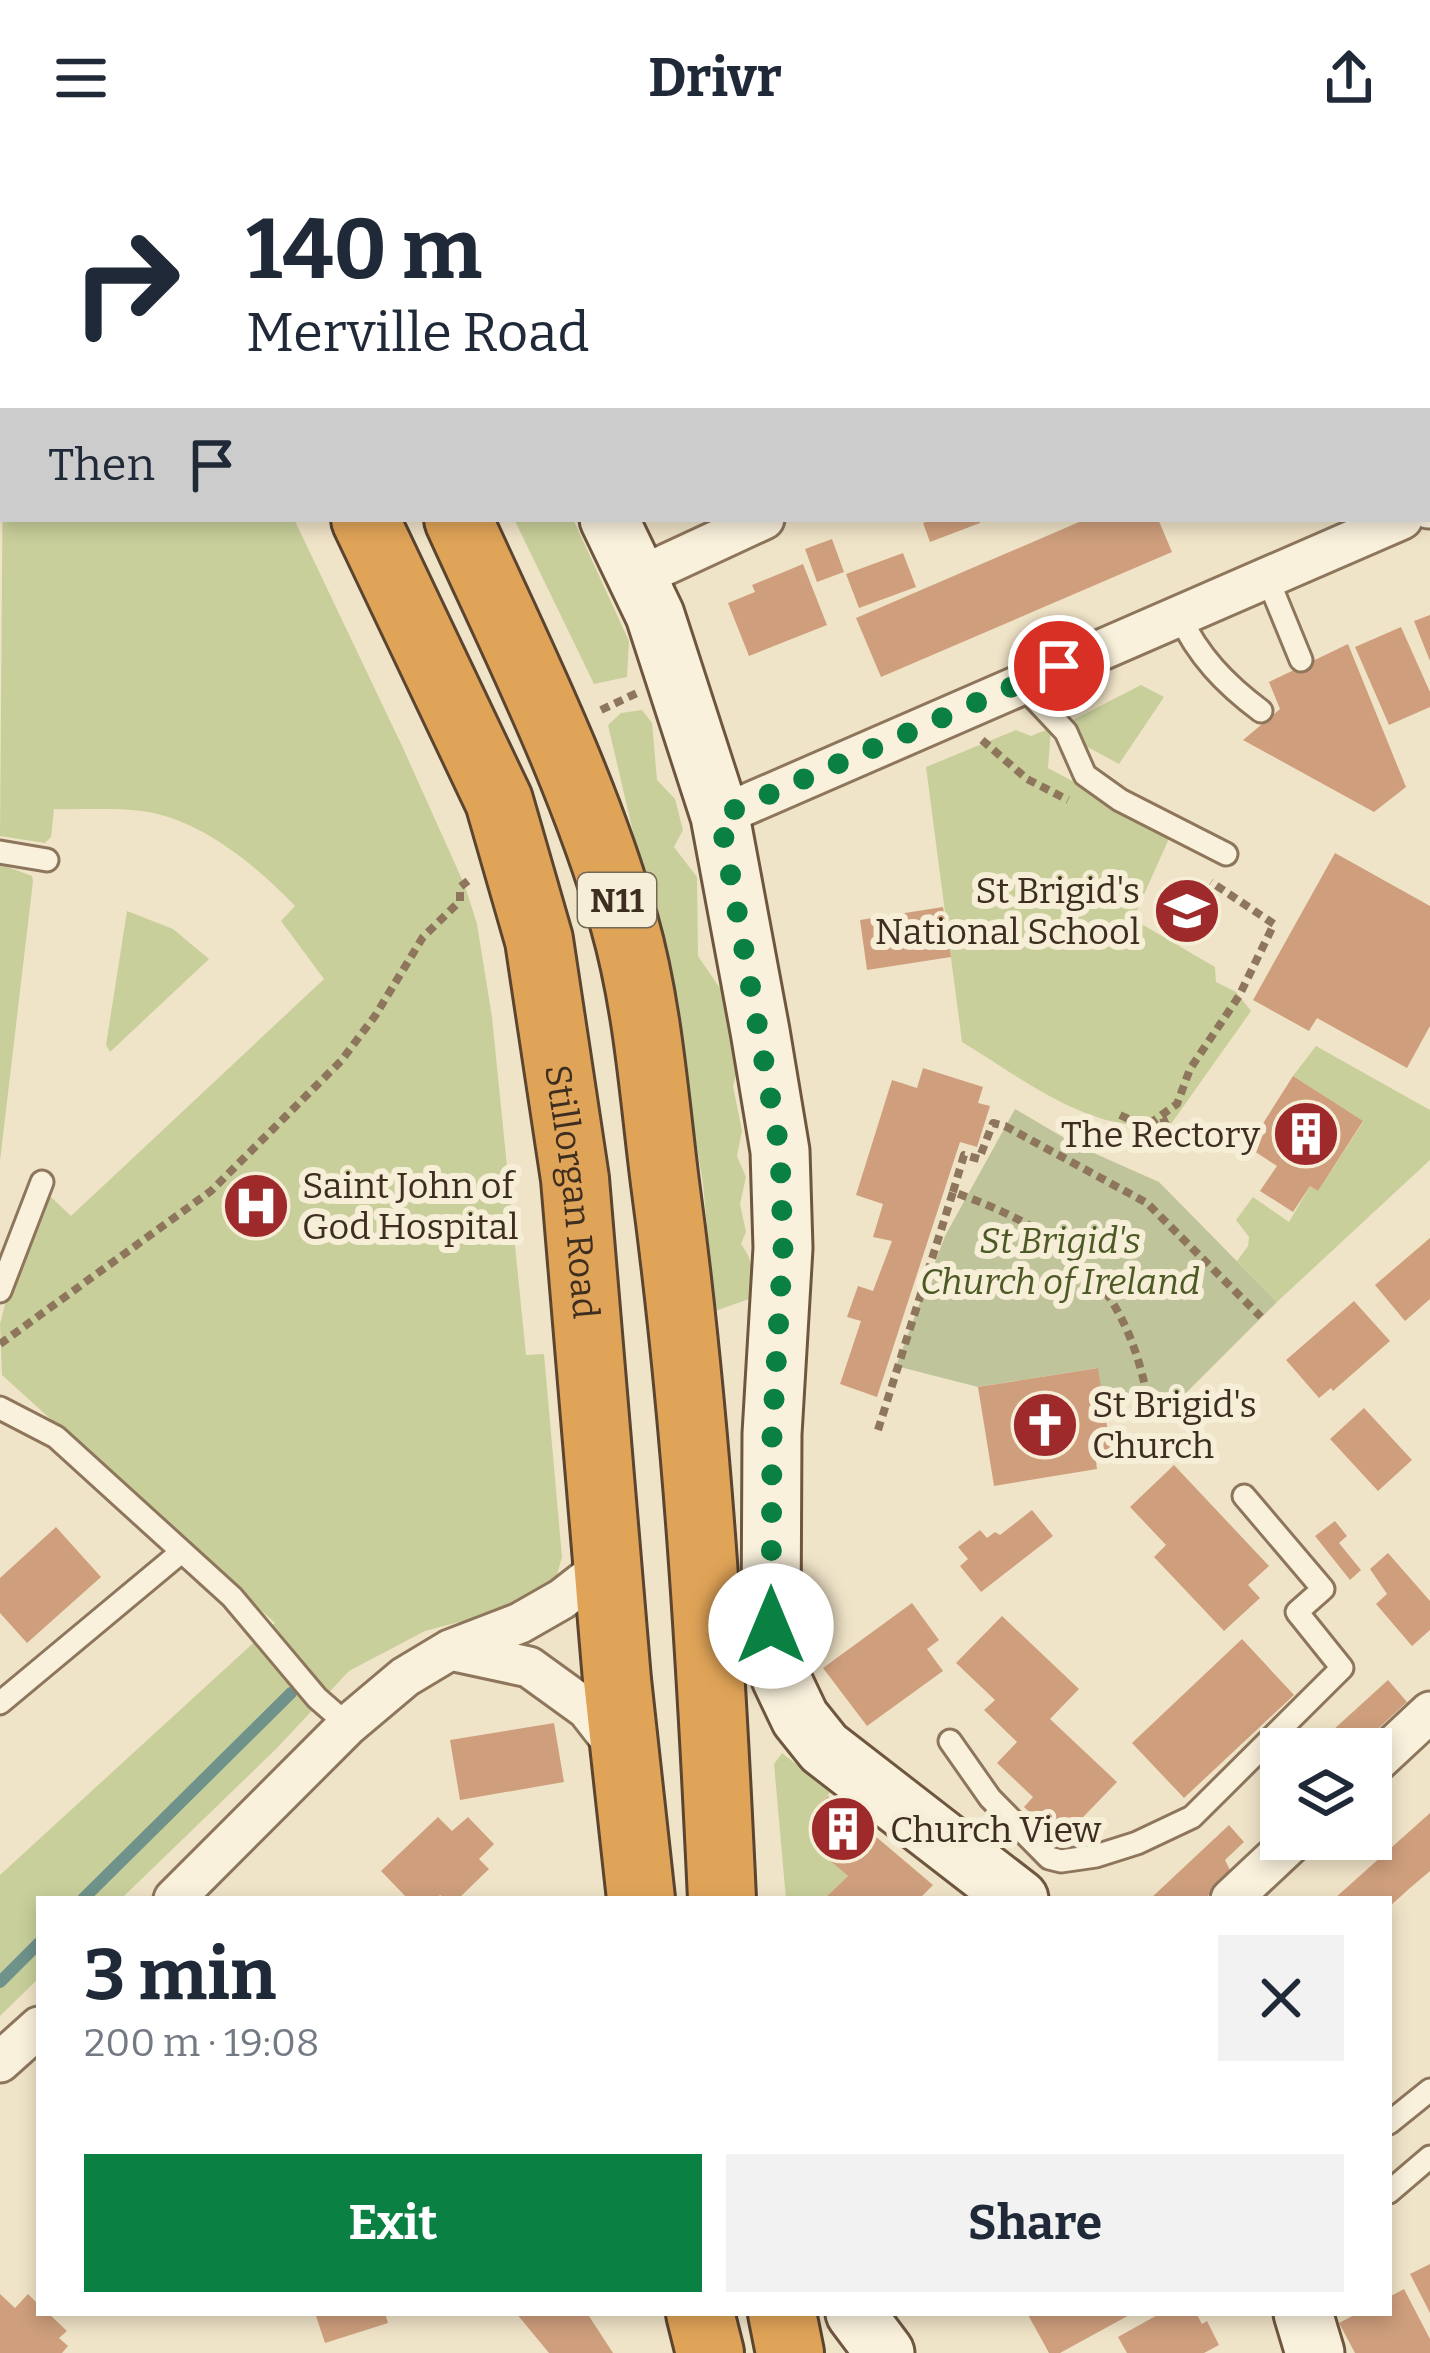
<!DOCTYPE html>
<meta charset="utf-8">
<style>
:root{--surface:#fff;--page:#f2f2f3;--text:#1f2937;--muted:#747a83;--accent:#0b8043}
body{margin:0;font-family:Bitter,serif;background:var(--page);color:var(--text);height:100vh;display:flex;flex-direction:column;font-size:45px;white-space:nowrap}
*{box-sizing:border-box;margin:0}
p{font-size:39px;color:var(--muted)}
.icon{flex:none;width:66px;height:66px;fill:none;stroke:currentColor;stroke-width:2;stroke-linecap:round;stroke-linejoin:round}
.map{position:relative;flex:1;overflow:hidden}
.side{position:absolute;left:36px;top:1740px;width:1356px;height:420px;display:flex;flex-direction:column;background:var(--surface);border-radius:0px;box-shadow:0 6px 18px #0003}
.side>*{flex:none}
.guide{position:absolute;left:0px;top:0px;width:1431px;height:366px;box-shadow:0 6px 18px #0003;background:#fff;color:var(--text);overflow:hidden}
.buttons{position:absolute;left:1260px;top:1572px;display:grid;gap:24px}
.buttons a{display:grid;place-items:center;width:132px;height:132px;border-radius:0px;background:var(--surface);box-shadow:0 6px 18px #0003;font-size:60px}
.pin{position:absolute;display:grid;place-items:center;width:102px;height:102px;color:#fff;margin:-51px;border:6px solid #fff;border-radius:50%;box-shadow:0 3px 12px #0007}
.me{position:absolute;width:132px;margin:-66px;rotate:0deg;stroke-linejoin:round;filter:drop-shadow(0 0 9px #0008)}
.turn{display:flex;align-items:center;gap:42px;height:252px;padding:0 48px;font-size:54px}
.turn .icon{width:156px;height:156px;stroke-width:2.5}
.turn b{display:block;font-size:84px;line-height:102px}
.then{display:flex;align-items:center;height:114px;padding:0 48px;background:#0003;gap:24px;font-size:45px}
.round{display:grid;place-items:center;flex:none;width:126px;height:126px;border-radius:0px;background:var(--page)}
.overview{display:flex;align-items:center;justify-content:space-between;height:204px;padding:0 48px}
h1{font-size:72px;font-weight:700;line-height:90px}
.button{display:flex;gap:24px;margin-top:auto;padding:24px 48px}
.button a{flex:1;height:138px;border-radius:0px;background:var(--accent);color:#fff;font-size:48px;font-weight:700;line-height:138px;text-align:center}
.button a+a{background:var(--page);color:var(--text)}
header{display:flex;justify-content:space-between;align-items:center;height:156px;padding:0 48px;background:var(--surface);font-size:54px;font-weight:700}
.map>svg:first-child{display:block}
.green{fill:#c9cf9b}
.cemetery{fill:#bfc49a}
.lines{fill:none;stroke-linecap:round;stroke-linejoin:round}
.stream{stroke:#6f938a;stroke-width:12}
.building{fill:#cf9f7d}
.lane-casing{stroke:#8d765c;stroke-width:27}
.street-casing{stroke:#8d765c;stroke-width:45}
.secondary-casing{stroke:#6f573f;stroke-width:63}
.highway-casing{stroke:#5b4430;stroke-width:72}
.path{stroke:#8d765c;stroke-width:8;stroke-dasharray:9 6;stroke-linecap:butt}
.lane{stroke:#faf1dc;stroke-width:21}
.street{stroke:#faf1dc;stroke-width:39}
.secondary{stroke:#faf1dc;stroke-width:57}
.highway{stroke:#e0a458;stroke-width:66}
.route{stroke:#0b8043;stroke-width:21;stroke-dasharray:0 37.8}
.labels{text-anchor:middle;stroke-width:12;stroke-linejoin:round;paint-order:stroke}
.shield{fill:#f7eed8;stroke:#756857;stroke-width:3}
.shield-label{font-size:33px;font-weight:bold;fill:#3d2e20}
.poi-label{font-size:36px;fill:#3d2e20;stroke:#f7eed8;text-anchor:start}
.street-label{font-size:36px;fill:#3d2e20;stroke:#f7eed8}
.park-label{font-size:36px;font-style:italic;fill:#4d5a26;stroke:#f7eed8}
</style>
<header><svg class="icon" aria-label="menu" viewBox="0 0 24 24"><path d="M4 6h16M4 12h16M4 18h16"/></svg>Drivr<svg class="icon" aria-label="share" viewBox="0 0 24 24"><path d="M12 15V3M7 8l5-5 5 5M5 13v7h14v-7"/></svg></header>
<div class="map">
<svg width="1430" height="2197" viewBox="0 0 1430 2197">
<rect width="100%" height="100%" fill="#f0e4c8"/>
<path class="green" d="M3,287V363H294L403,592L465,730L477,768L492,861L526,1199L544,1198L562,1401L557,1419L547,1430L505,1454L425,1475L349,1515L276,1593L121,1743H39V1822L0,1860V1719L275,1467L2,1219L0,1168L5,1148L50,1040L71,1060L324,823L281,765L295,750C258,711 204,666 148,656C118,651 85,654 54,653L51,681L45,687L0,680Z
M514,363H573L629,485L627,521L594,528Z
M1141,529L1164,541L1119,608L1080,587L1069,566Z
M642,554L652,567L657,624L675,643L683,674L674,691L697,721L698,800L724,838L738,912L733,930L742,975L737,1000L746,1021L740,1048L746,1076L741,1088C755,1107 754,1121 749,1143L715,1155L703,1028L674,851L608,569L621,557Z
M1051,572L1048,612L1171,678L1133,763L1215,811L1216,826L1236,836L1251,855L1171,968C1094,981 1025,924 962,886L926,611L1016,574L1031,580Z
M0,708L32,720L33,725L0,1005Z
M127,755L173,773L209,803L110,896L106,889Z
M1316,890L1430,954V1004L1277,1146L1237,1105L1248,1090L1249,1081L1236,1064L1253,1041L1289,1066L1310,1030L1318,1035L1363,966L1293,920Z
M782,1597L831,1636L818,1649L821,1697L848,1720L824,1743H786L774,1608Z"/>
<path class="cemetery" d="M1015,953L1078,990L1159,1026L1277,1146L1173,1250L1157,1234L1103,1243L1097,1212L978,1231L896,1210L945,1080Z"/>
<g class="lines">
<path class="stream" d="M83,1743L291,1537
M0,1826L39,1787"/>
</g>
<path class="building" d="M933,363H979L980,367L930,386L923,367Z
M1086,363H1158L1172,396L881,521L856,462Z
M832,383L844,416L817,426L805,393Z
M903,397L916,431L859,452L846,418Z
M803,408L827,469L749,500L728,447L755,436L752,429Z
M1430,459V505L1414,465Z
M1401,471L1430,536V551L1389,569L1355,491Z
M1348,488L1406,631L1374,656L1243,584L1280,553L1269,526Z
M1335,697L1430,750V870L1407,912L1317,862L1309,875L1253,844Z
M943,751L951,801L867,814L860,764Z
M923,912L983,931L978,947L990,950L977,991L960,986L877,1241L840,1228L861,1165L847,1161L858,1130L873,1135L892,1085L873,1081L883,1048L856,1039L892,924L917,932Z
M1293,920L1363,965L1318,1035L1310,1030L1293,1056L1260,1035L1277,1010L1248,991Z
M1430,1082V1143L1405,1165L1375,1129Z
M1354,1145L1390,1185L1333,1235L1331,1232L1319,1242L1286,1204Z
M1098,1212L1111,1296L1095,1298L1097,1313L994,1330L978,1231Z
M1364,1252L1412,1304L1378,1335L1330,1283Z
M1174,1309L1269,1410L1248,1429L1260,1442L1224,1475L1154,1401L1166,1389L1130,1351Z
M1032,1354L1053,1380L981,1436L960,1410L968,1403L958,1391L980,1374L987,1382L995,1376L1000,1379Z
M1335,1365L1347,1380L1339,1387L1361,1414L1350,1424L1315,1380Z
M56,1371L101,1421L27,1487L0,1457V1422Z
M1388,1397L1430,1445V1474L1412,1490L1376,1448L1387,1438L1370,1413Z
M912,1447L939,1484L927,1493L943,1515L867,1570L823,1512Z
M1002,1460L1079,1533L1050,1563L1117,1626L1060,1685L1024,1651L1033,1641L997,1607L1017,1586L984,1554L995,1544L956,1507Z
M1242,1483L1294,1539L1184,1642L1132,1587Z
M1388,1524L1407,1546L1356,1593H1350L1333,1574Z
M554,1567L564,1626L460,1644L450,1584Z
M828,1640L933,1729L919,1743H824L848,1720L821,1697L818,1649Z
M1430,1657V1715L1410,1732L1389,1751V1743H1334Z
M438,1661L452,1675L468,1661L494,1688L479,1703L489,1713L458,1743H445L440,1739L436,1743H408L381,1715Z
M1229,1669L1244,1686L1225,1704L1232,1718L1204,1743H1150Z
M1430,2108V2157L1410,2118Z
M1404,2133L1430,2183V2197H1355L1339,2167L1358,2157H1389V2141Z
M0,2138L15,2152L28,2138L39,2149V2157H48L67,2175L59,2182L68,2190L62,2197H0Z
M315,2157H385L388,2167L325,2187Z
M516,2157H587L613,2197H549Z
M1027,2157H1133L1060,2197H1049Z
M1161,2157H1196L1202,2168L1207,2165L1219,2189L1204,2197H1127L1118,2181Z"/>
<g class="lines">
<defs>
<path id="lane" d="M780,0L781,3
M0,253L3,248
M1267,421L1301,504
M1179,459C1198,500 1225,528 1261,555
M1020,527L1066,576L1085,619L1120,644L1226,698
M0,696L47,704
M0,1135L42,1026
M0,1252L56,1281L232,1441L317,1542L348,1569
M0,1547L180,1397
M950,1585L990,1642L1049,1702L1061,1705L1096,1700L1137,1687L1192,1661L1342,1512L1297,1456L1323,1433L1244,1340
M1389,1967L1430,1934
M1389,2036L1430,2001"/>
<path id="street" d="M1428,352L1430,351
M639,421L764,363
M720,660L1402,363
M450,1494L529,1511L587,1553L619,1594
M1371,1611L1430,1556
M174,1743L348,1569L405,1521L450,1494L520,1467L562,1443L608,1407
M1231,1743L1295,1683
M0,1906L39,1871"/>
<path id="secondary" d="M420,0L422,3
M609,363L655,459L720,660L760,875L780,995L783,1092L772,1278L771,1470L781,1522L800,1562L824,1592L1019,1743
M855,2157L885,2197
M1303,2157L1315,2197"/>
<g id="highway">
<path d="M172,0L174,3"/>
<path d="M253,0L255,3"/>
<path id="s1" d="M365,363L499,645L539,784L575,1023L617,1524L641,1743"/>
<path d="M458,363C518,495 584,626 624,766C648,850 654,940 665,1027C697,1264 711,1504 722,1743"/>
<path d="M700,2157L710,2197"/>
<path d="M782,2157L790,2197"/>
</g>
</defs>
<use href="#lane" class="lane-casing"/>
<use href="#street" class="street-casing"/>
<use href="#secondary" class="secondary-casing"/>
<use href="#highway" class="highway-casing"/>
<path class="path" d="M601,554L637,537
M982,584L1027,623L1068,644
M1120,959L1135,966H1152L1177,948L1190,913L1239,840L1274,768L1211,726
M1163,962L1175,990
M953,1036L964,999L979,1003L993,967L1005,970L1147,1047L1261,1161
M0,1188L211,1035L341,905L375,860L423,781L460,745V731L469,724
M878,1274L953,1036C1058,1073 1122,1120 1146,1235"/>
<use href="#lane" class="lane"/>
<use href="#street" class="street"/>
<use href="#secondary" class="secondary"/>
<use href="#highway" class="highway"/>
</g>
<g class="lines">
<path class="route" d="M771,1470L772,1278L783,1092L780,995L720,660L1059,510"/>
</g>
<defs>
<symbol id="school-disc" viewBox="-11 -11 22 22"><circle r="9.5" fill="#9e2a2b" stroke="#f7eed8"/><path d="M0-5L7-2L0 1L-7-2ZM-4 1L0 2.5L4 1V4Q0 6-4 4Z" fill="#fff"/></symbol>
<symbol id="building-disc" viewBox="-11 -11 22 22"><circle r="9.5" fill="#9e2a2b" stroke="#f7eed8"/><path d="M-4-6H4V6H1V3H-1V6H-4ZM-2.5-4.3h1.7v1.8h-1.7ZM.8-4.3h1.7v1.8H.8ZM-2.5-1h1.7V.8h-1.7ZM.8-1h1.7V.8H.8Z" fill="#fff"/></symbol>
<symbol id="hospital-disc" viewBox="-11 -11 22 22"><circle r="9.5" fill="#9e2a2b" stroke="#f7eed8"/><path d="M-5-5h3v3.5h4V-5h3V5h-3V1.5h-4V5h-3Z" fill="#fff"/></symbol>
<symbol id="church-disc" viewBox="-11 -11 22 22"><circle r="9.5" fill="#9e2a2b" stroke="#f7eed8"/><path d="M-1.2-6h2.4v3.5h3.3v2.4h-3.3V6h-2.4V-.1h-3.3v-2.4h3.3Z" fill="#fff"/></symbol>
</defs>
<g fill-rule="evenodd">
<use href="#school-disc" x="1149" y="717" width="76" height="76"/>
<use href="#building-disc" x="1268" y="940" width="76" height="76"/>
<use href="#hospital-disc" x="218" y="1012" width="76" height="76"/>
<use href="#church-disc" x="1007" y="1231" width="76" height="76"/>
<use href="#building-disc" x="805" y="1635" width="76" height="76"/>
</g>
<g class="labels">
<rect class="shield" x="578" y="717" width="78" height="54" rx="9"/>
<g class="shield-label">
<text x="617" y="756">N11</text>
</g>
<g class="poi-label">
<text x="1140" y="747" text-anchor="end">St Brigid's<tspan x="1140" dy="41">National School</tspan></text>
<text x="1260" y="991" text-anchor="end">The Rectory</text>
<text x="302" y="1042">Saint John of<tspan x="302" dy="41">God Hospital</tspan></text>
<text x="1092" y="1261">St Brigid's<tspan x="1092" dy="41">Church</tspan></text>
<text x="890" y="1686">Church View</text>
</g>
<g class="street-label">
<text dy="13" stroke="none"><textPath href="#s1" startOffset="711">Stillorgan Road</textPath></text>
</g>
<g class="park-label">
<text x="1060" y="1097">St Brigid's<tspan x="1060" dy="41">Church of Ireland</tspan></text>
</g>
</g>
</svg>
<div class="buttons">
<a><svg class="icon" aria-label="layers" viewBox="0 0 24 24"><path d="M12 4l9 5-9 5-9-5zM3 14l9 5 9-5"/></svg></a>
</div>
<div class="pin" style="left:1059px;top:510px;background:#d93025"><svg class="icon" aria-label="arrive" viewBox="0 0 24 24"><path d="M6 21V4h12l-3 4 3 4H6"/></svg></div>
<svg class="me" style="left:771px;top:1470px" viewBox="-20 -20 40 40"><circle r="19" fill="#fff"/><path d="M0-13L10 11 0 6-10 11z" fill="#0b8043"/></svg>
<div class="guide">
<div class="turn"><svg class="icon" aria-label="right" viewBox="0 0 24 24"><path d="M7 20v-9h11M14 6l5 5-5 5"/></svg><div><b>140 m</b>Merville Road</div></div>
<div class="then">Then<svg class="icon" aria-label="arrive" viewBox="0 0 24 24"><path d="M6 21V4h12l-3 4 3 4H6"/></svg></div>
</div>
<section class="side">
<div class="overview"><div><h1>3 min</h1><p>200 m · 19:08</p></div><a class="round"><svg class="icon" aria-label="close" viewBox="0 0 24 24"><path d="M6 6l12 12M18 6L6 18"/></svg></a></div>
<div class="button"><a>Exit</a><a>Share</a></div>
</section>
</div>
